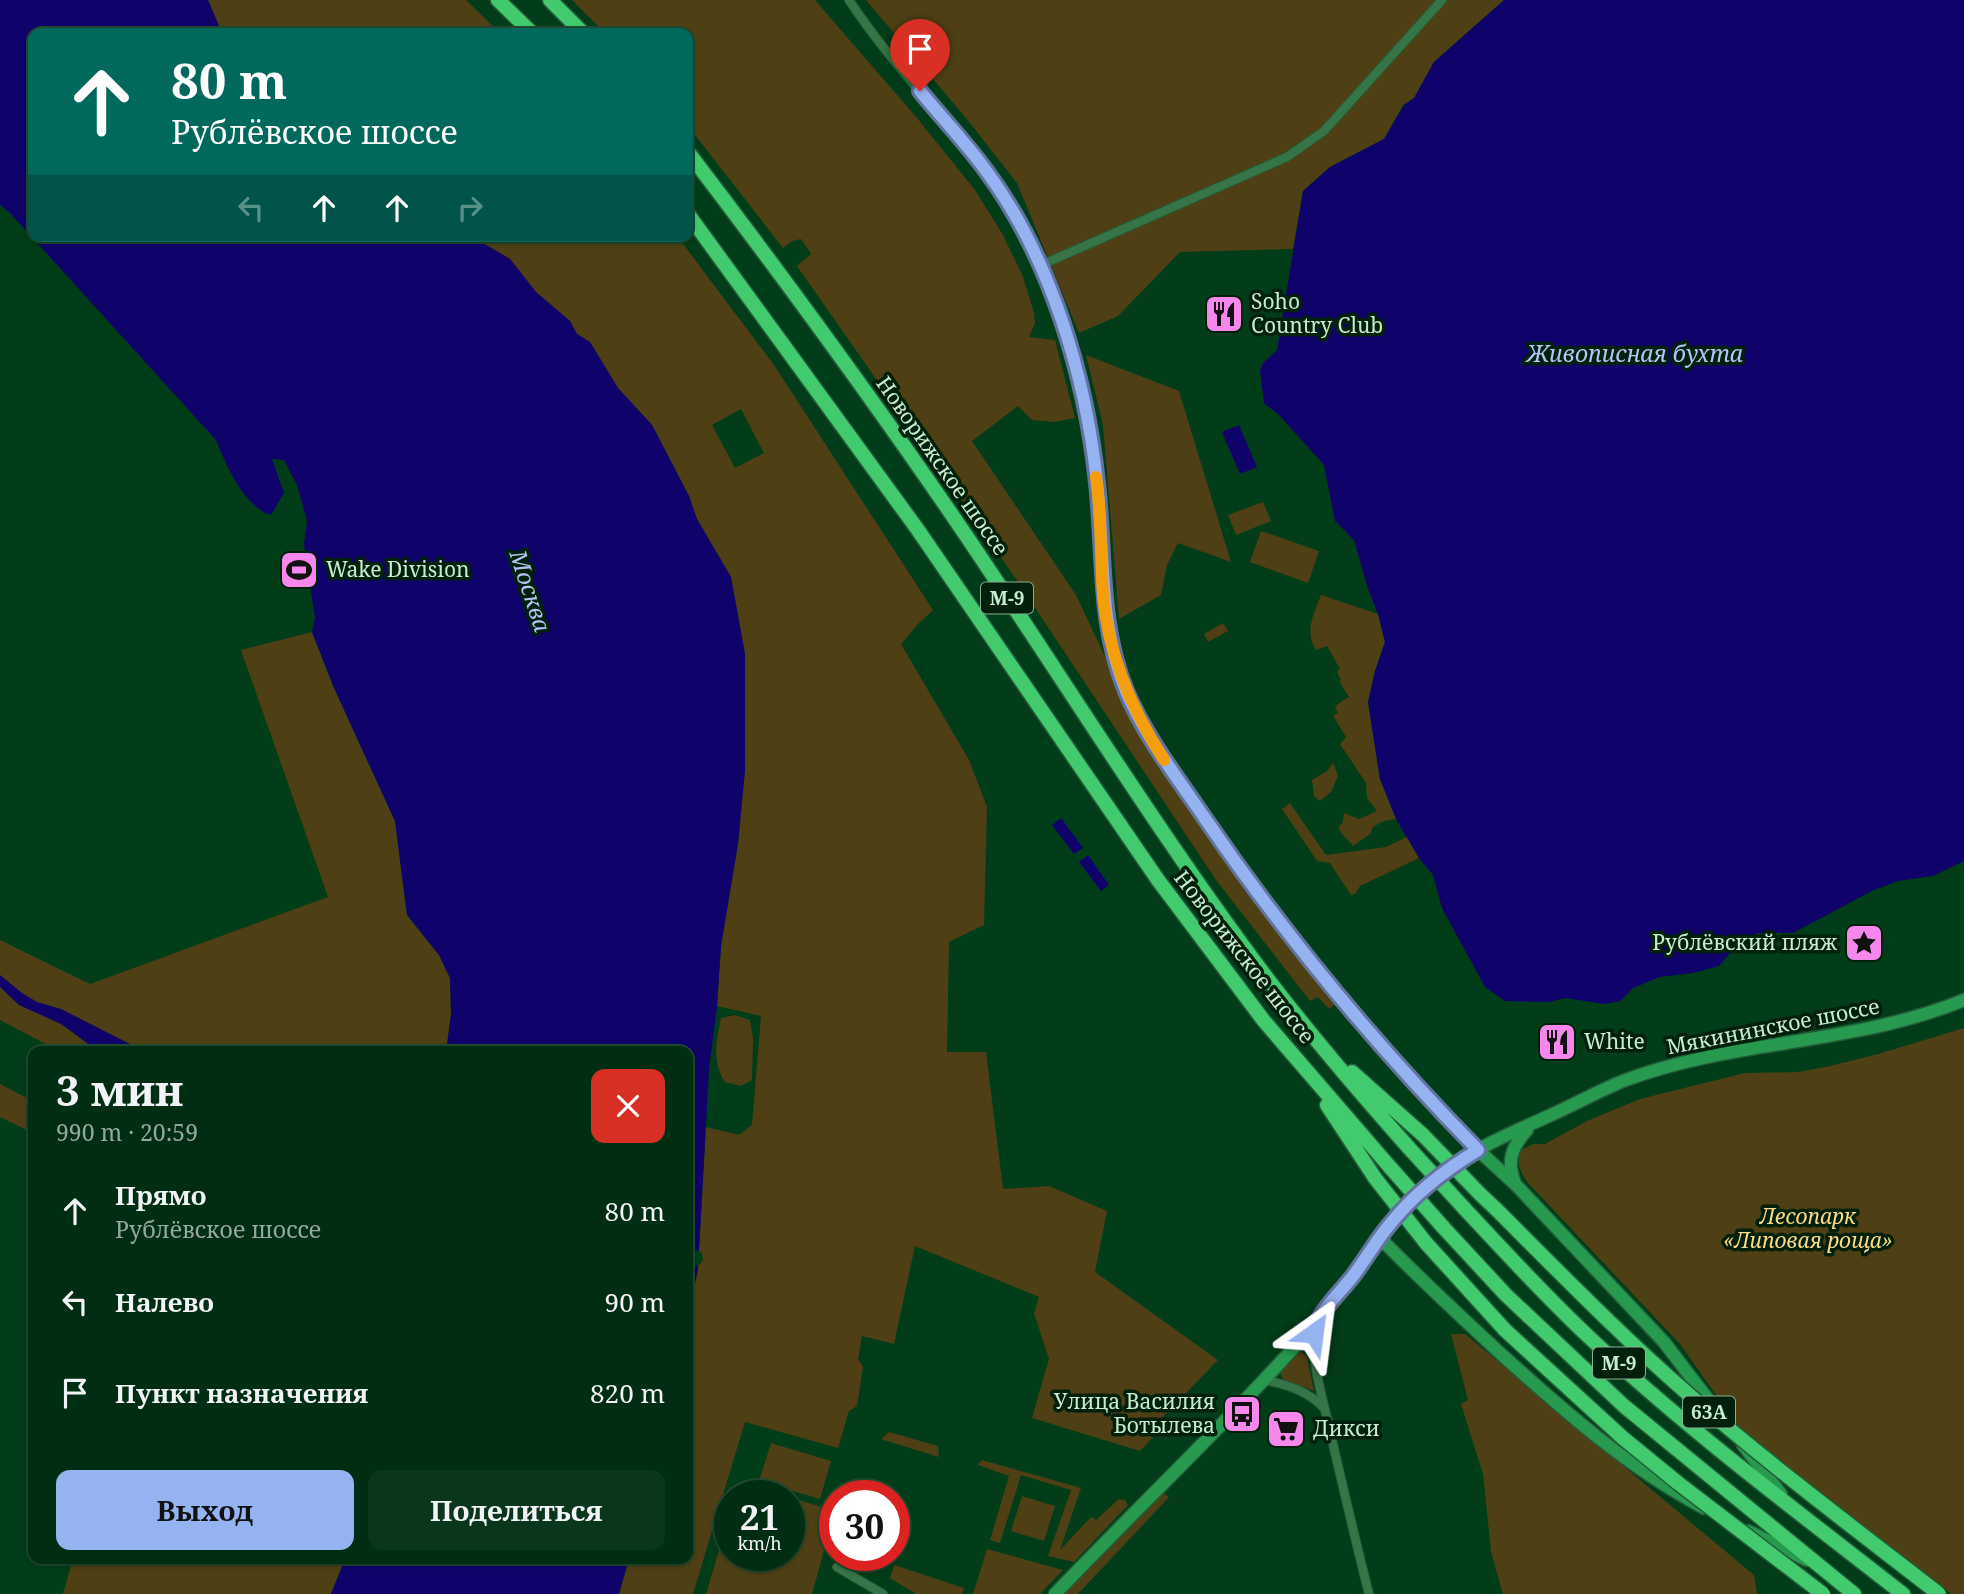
<!DOCTYPE html>
<html lang="ru">
<meta charset="utf-8">
<style>
:root{--surface:#002e12;--page:#0a361b;--text:#f1f3f6;--muted:#95a89f;--line:#224a32;--accent:#95b2f1}
body{margin:0;font-family:"Noto Serif",serif;background:var(--page);color:var(--text);height:100vh;display:flex;flex-direction:column;font-size:26px;white-space:nowrap}
*{box-sizing:border-box;margin:0}
p{font-size:23px;color:var(--muted)}
.icon{flex:none;width:38px;height:38px;fill:none;stroke:currentColor;stroke-width:2;stroke-linecap:round;stroke-linejoin:round}
.map{position:relative;flex:1;overflow:hidden}
.details{position:absolute;left:28px;top:1046px;width:665px;height:518px;display:flex;flex-direction:column;background:var(--surface);border-radius:14px;box-shadow:0 2px 5px #0004,0 0 0 2px var(--line)}
.details>*{flex:none}
.top-card{position:absolute;left:28px;top:28px;width:665px;height:214px;border-radius:14px;box-shadow:0 2px 5px #0004,0 0 0 2px var(--line);background:#00695c;color:#fff;overflow:hidden}
.speed{position:absolute;left:714px;top:1480px;display:flex;gap:14px;font-size:35px;font-weight:700;text-align:center}
.speed>*{display:grid;place-content:center;width:91px;height:91px;border-radius:50%;background:var(--surface);box-shadow:0 2px 5px #0004,0 0 0 2px var(--line);line-height:1}
.speed small{font-size:18px;font-weight:400}
.speed .limit{border:10px solid #d22;background:#fff;color:#111}
.pin{position:absolute;display:grid;place-items:center;width:60px;height:60px;color:#fff;margin:-72px -30px;border-radius:50% 50% 50% 0;rotate:-45deg;box-shadow:0 0 7px #0007}
.pin .icon{rotate:45deg}
.me{position:absolute;width:77px;margin:-38px;rotate:31deg;stroke-linejoin:round;filter:drop-shadow(0 0 5px #0008)}
.turn{display:flex;align-items:center;gap:24px;height:147px;padding:0 28px;font-size:32px}
.turn .icon{width:91px;height:91px;stroke-width:2.5}
.turn b{display:block;font-size:49px;line-height:60px}
.lanes{display:flex;align-items:center;height:66px;padding:0 28px;background:#0003;justify-content:center;gap:35px;direction:ltr}
.lanes .off{opacity:.35}
.round{display:grid;place-items:center;flex:none;width:74px;height:74px;border-radius:14px;background:var(--page)}
.summary{display:flex;align-items:center;justify-content:space-between;height:119px;padding:0 28px}
h1{font-size:42px;font-weight:700;line-height:52px}
.button{display:flex;gap:14px;margin-top:auto;padding:14px 28px}
.button a{flex:1;height:80px;border-radius:14px;background:var(--accent);color:#111;font-size:28px;font-weight:700;line-height:80px;text-align:center}
.button a+a{background:var(--page);color:var(--text)}
ul{padding:0;list-style:none}
li{display:flex;align-items:center;gap:21px;height:91px;padding:0 28px}
li div{flex:1}
li b{display:block;font-size:26px}
li em{font-style:normal}
.map>svg:first-child{display:block}
.green{fill:#4e4014;fill-rule:evenodd}
.water{fill:#0f036b}
.pier{fill:#003d18}
.lines{fill:none;stroke-linecap:round;stroke-linejoin:round}
.street-casing{stroke:#245c39;stroke-width:10}
.secondary-casing{stroke:#245c39;stroke-width:15}
.highway-casing{stroke:#245c39;stroke-width:17}
.street{stroke:#367547;stroke-width:8}
.secondary{stroke:#289a50;stroke-width:12}
.highway{stroke:#42ca6e;stroke-width:14}
.highway-bridge-casing{stroke:#245c39;stroke-width:17;stroke-linecap:butt}
.highway-bridge{stroke:#42ca6e;stroke-width:14}
.route-casing{stroke:#61749d;stroke-width:18}
.route{stroke:#95b2f1;stroke-width:12}
.slow{stroke:#f59e0b;stroke-width:12}
.labels{text-anchor:middle;stroke-width:7;stroke-linejoin:round;paint-order:stroke}
.shield{fill:#02200b;stroke:#8cae94;stroke-width:2}
.shield-label{font-size:19px;font-weight:bold;fill:#c7ebce}
.poi-label{font-size:21px;fill:#c7ebce;stroke:#02200b;text-anchor:start}
.street-label{font-size:21px;fill:#c7ebce;stroke:#02200b}
.park-label{font-size:21px;font-style:italic;fill:#f9da82;stroke:#02200b}
.water-label{font-size:23px;font-style:italic;fill:#b3c4f7;stroke:#02200b}
</style>
<div class="map">
<svg width="1964" height="1594" viewBox="0 0 1964 1594">
<rect width="100%" height="100%" fill="#003d18"/>
<path class="green" d="M208,0H466L500,33H222Z
M572,0H815L917,118L975,190L1003,235L1023,277L1034,313L1035,323L1029,337L1055,340L1075,418L1054,422L1032,420L1018,406L972,441L1076,595L1135,720L1241,884L1336,1004L1329,1009L1318,997L1310,1001L1216,880L1016,579L797,266L811,254L801,239L792,241L783,248L688,126V33H605Z
M866,0H1504L1434,62L1414,98L1403,105L1384,139L1330,167L1303,191L1293,249L1180,252L1118,316L1079,333L1017,183L966,118Z
M471,236H677L774,365L933,610L918,624L901,644L969,760L987,807L984,925L949,942L947,1052H986L1003,1189L1049,1186L1107,1211L1095,1272L1218,1360L1159,1421L1163,1426L1140,1451L1032,1418L1049,1359L1034,1313L1039,1297L915,1246L894,1344L862,1336L858,1359L863,1367L857,1406L849,1411L838,1448L745,1422L693,1594H619L629,1559H688V1319L698,1269L706,1127L739,1135L752,1125L761,1016L717,1006L721,946L738,844L745,770V654L731,577L697,519L689,496L652,425L618,388L590,342L577,334L570,321L536,292L510,259ZM741,409L764,453L735,468L712,425Z
M1086,355L1179,391L1231,562L1178,543L1167,565L1161,595L1119,619L1103,425Z
M1263,502L1271,521L1236,535L1228,515Z
M1261,531L1319,551L1308,583L1250,562Z
M1321,595L1378,614L1385,642L1375,671L1368,702L1380,779L1396,819L1384,821L1373,827L1370,834L1353,846L1342,834L1338,827L1343,822L1344,813L1359,819L1377,811L1367,798L1366,783L1340,744L1346,737L1333,716L1338,713L1335,706L1349,697L1339,681L1341,680L1337,672L1340,669L1327,646L1316,650C1304,632 1314,613 1321,595Z
M1223,623L1228,631L1208,642L1204,634Z
M312,632L334,688L395,821L407,915L439,955L450,978L451,1015L446,1052H61L0,1020V940L90,984L328,897L241,650Z
M1333,763L1338,776L1331,792L1320,801L1314,796L1312,780L1327,771Z
M1290,803L1326,855L1386,847L1407,837L1419,858L1360,886L1355,894L1351,895L1330,863L1317,861L1282,809Z
M735,1015L750,1020L753,1038L752,1080L741,1086L725,1082C712,1062 716,1041 721,1018Z
M1964,1028V1594H1951L1740,1429L1680,1344L1528,1183C1520,1172 1516,1163 1521,1150L1533,1144H1545L1587,1121L1640,1099L1745,1073L1799,1072L1830,1066L1878,1054Z
M0,1084L33,1101V1133L0,1117Z
M1451,1334H1465L1754,1575L1757,1594H1503L1491,1552L1483,1474L1461,1404L1468,1400Z
M1301,1352L1307,1356L1314,1391L1283,1379L1280,1373L1297,1354Z
M889,1432L938,1446L939,1457L881,1439Z
M771,1443L831,1461L820,1499L759,1481Z
M982,1460L1081,1488L1060,1550L1091,1517L1096,1520L1119,1499L1125,1500L1128,1505L1074,1562L1048,1556L1071,1490L1021,1475L1000,1543L990,1540L1009,1476L978,1465Z
M739,1482L786,1496H735Z
M1161,1491L1169,1497L1078,1594H1062Z
M1022,1496L1055,1506L1044,1541L1011,1531Z
M789,1497L835,1511L812,1594H706L730,1514V1556H789Z
M987,1549L1063,1570L1040,1594H973Z
M73,1559H345L331,1594H63Z
M894,1565L964,1588L962,1594H916L890,1578Z"/>
<path class="water" d="M0,0H208L222,33H33V236H471L510,259L536,292L570,321L577,334L590,342L618,388L652,425L689,496L697,519L731,577L745,654V770L738,844L721,946L717,1006L709,1069L698,1269L688,1319V1052H446L451,1015L450,978L439,955L407,915L395,821L334,688L312,632L315,618L304,544L307,521L297,485L284,460L272,459L284,493L271,515C244,507 226,465 216,440L9,212L0,205Z
M1504,0H1964V861L1933,876L1898,881L1872,891L1793,933H1758L1736,946L1719,966L1693,973L1660,977L1633,988L1620,1001L1604,1004L1565,998L1550,1002L1505,1001L1485,987L1442,908L1433,875L1419,858L1396,819L1380,779L1368,702L1375,671L1385,642L1378,614L1368,589L1354,540L1335,521L1324,465L1279,415L1264,403L1260,371L1263,363L1277,350L1303,191L1330,167L1384,139L1404,105L1414,98L1434,62Z
M1239,425L1257,467L1240,474L1222,432Z
M1061,818L1083,848L1074,854L1052,825Z
M1088,855L1109,885L1101,891L1079,862Z
M0,975L22,993L37,1002L61,1009L130,1044L200,1049L213,1052H109L91,1046L61,1024L19,1005L0,987Z
M345,1559H629L619,1594H331Z"/>
<path class="pier" d="M687 1258a8 8 0 1 1 16 0a8 8 0 1 1-16 0Z"/>
<g class="lines">
<defs>
<path id="street" d="M849,0C880,47 918,89 954,132C977,160 1001,188 1018,219C1062,301 1087,392 1097,483C1104,542 1099,600 1115,658C1131,715 1167,763 1200,811C1282,933 1376,1045 1478,1150
M1039,266L1287,157L1324,131L1442,0
M1315,1327C1309,1355 1323,1399 1329,1427C1342,1483 1355,1539 1369,1594
M1263,1380C1287,1384 1308,1391 1325,1409
M837,1567L883,1594"/>
<path id="secondary" d="M1478,1150L1516,1185L1664,1342L1723,1419
M1515,1183C1506,1162 1512,1146 1527,1130
M1380,1238C1419,1278 1459,1315 1500,1353C1564,1411 1627,1467 1704,1508
M1743,1445L1781,1494
M1748,1531L1807,1560
M1055,1594C1141,1504 1232,1418 1314,1325C1361,1272 1392,1208 1451,1167C1481,1145 1518,1130 1551,1115C1575,1104 1599,1091 1623,1081C1733,1039 1855,1045 1964,1000"/>
<path id="highway" d="M498,0L532,33
M550,0L583,33
M688,152C778,270 866,390 950,512C1057,668 1156,831 1270,982C1314,1039 1361,1094 1409,1148
M688,214L918,530L1158,880L1264,1021L1389,1166
M1352,1072L1423,1135
M1327,1105L1375,1178
M1480,1194L1497,1210
M1464,1208C1505,1252 1546,1297 1590,1338C1688,1430 1797,1511 1903,1594
M1443,1227L1506,1295L1624,1406L1854,1594
M1426,1243L1505,1330"/>
</defs>
<use href="#street" class="street-casing"/>
<use href="#secondary" class="secondary-casing"/>
<use href="#highway" class="highway-casing"/>
<use href="#street" class="street"/>
<use href="#secondary" class="secondary"/>
<use href="#highway" class="highway"/>
<defs>
<path id="highway-bridge" d="M1423,1135L1480,1194
M1409,1148L1464,1208
M1389,1166L1443,1227
M1375,1178L1426,1243
M1497,1210C1563,1276 1629,1344 1701,1405C1778,1471 1859,1532 1939,1594
M1505,1330L1623,1438L1678,1483L1823,1594"/>
</defs>
<use href="#highway-bridge" class="highway-bridge-casing"/>
<use href="#highway-bridge" class="highway-bridge"/>
</g>
<g class="lines">
<defs>
<path id="route" d="M920,91C942,118 967,144 987,172C1051,259 1086,377 1097,483C1105,554 1098,623 1126,691C1145,736 1176,776 1204,817C1285,936 1377,1047 1478,1150C1445,1170 1415,1193 1391,1223C1377,1239 1366,1259 1353,1276C1340,1293 1318,1312 1314,1333"/>
</defs>
<use href="#route" class="route-casing"/>
<use href="#route" class="route"/>
<path class="slow" d="M1096,477C1102,516 1100,556 1103,595C1108,655 1132,710 1164,760"/>
</g>
<defs>
<symbol id="restaurant-square" viewBox="-11 -11 22 22"><rect x="-9" y="-9" width="18" height="18" rx="4" fill="#f688ed" stroke="#02200b"/><path d="M-5-6h1v4h1v-4h1v4h1v-4h1v5L-1.5 .5V6h-2V.5L-5-1ZM5-6V6H3V1.5H1.5Q1.5-4 5-6Z" fill="#111"/></symbol>
<symbol id="stadium-square" viewBox="-11 -11 22 22"><rect x="-9" y="-9" width="18" height="18" rx="4" fill="#f688ed" stroke="#02200b"/><path d="M0-5a6.5 5 0 1 0 0 10a6.5 5 0 1 0 0-10ZM-3.5-1.8h7v3.6h-7Z" fill="#111"/></symbol>
<symbol id="sight-square" viewBox="-11 -11 22 22"><rect x="-9" y="-9" width="18" height="18" rx="4" fill="#f688ed" stroke="#02200b"/><path d="M0-6L1.8-2.2L6-1.7L2.9 1.2L3.7 5.4L0 3.3L-3.7 5.4L-2.9 1.2L-6-1.7L-1.8-2.2Z" fill="#111"/></symbol>
<symbol id="bus-square" viewBox="-11 -11 22 22"><rect x="-9" y="-9" width="18" height="18" rx="4" fill="#f688ed" stroke="#02200b"/><path d="M-5-6H5V4H4V6H2V4H-2V6H-4V4H-5ZM-3.5-4V0h7V-4ZM-3.5 1.2v1.5H-2V1.2ZM2 1.2v1.5H3.5V1.2Z" fill="#111"/></symbol>
<symbol id="supermarket-square" viewBox="-11 -11 22 22"><rect x="-9" y="-9" width="18" height="18" rx="4" fill="#f688ed" stroke="#02200b"/><path d="M-6-5.5h2.5l.6 2H6L4.5 2H-2.5L-4.4-4H-6ZM-1.5 3.2a1.3 1.3 0 1 0 .1 0ZM3 3.2a1.3 1.3 0 1 0 .1 0Z" fill="#111"/></symbol>
</defs>
<g fill-rule="evenodd">
<use href="#restaurant-square" x="1202" y="292" width="44" height="44"/>
<use href="#stadium-square" x="277" y="548" width="44" height="44"/>
<use href="#sight-square" x="1842" y="921" width="44" height="44"/>
<use href="#restaurant-square" x="1535" y="1020" width="44" height="44"/>
<use href="#bus-square" x="1220" y="1392" width="44" height="44"/>
<use href="#supermarket-square" x="1264" y="1407" width="44" height="44"/>
</g>
<g class="labels">
<g class="shield">
<rect x="981" y="582.5" width="52" height="31" rx="5"/>
<rect x="1593" y="1347.5" width="52" height="31" rx="5"/>
<rect x="1683" y="1396.5" width="52" height="31" rx="5"/>
</g>
<g class="shield-label">
<text x="1007" y="605">М-9</text>
<text x="1619" y="1370">М-9</text>
<text x="1709" y="1419">63A</text>
</g>
<g class="poi-label">
<text x="1251" y="309">Soho<tspan x="1251" dy="24">Country Club</tspan></text>
<text x="326" y="577">Wake Division</text>
<text x="1837" y="950" text-anchor="end">Рублёвский пляж</text>
<text x="1584" y="1049">White</text>
<text x="1215" y="1409" text-anchor="end">Улица Василия<tspan x="1215" dy="24">Ботылева</tspan></text>
<text x="1313" y="1436">Дикси</text>
</g>
<g class="street-label">
<text transform="translate(942 466) rotate(55)" y="7">Новорижское шоссе</text>
<text transform="translate(1244 957) rotate(52)" y="7">Новорижское шоссе</text>
<text transform="translate(1773 1027) rotate(-11)" y="7">Мякининское шоссе</text>
</g>
<g class="park-label">
<text x="1808" y="1224">Лесопарк<tspan x="1808" dy="24">«Липовая роща»</tspan></text>
</g>
<g class="water-label">
<text x="1635" y="362">Живописная бухта</text>
<text transform="translate(530 591) rotate(72)" y="8">Москва</text>
</g>
</g>
</svg>
<div class="speed"><div>21<small>km/h</small></div><div class="limit">30</div></div>
<div class="pin" style="left:920px;top:91px;background:#d93025"><svg class="icon" aria-label="arrive" viewBox="0 0 24 24"><path d="M6 21V4h12l-3 4 3 4H6"/></svg></div>
<svg class="me" style="left:1314px;top:1333px" viewBox="-20 -20 40 40"><path d="M0-17L14 15 0 8-14 15z" fill="#95b2f1" stroke="#fff" stroke-width="4"/></svg>
<div class="top-card">
<div class="turn"><svg class="icon" aria-label="ahead" viewBox="0 0 24 24"><path d="M12 20V5M6 11l6-6 6 6"/></svg><div><b>80 m</b>Рублёвское шоссе</div></div>
<div class="lanes"><svg class="icon off" aria-label="left" viewBox="0 0 24 24"><path d="M17 20v-9H6M10 6l-5 5 5 5"/></svg><svg class="icon" aria-label="ahead" viewBox="0 0 24 24"><path d="M12 20V5M6 11l6-6 6 6"/></svg><svg class="icon" aria-label="ahead" viewBox="0 0 24 24"><path d="M12 20V5M6 11l6-6 6 6"/></svg><svg class="icon off" aria-label="right" viewBox="0 0 24 24"><path d="M7 20v-9h11M14 6l5 5-5 5"/></svg></div>
</div>
<section class="details">
<div class="summary"><div><h1>3 мин</h1><p>990 m · 20:59</p></div><a class="round" style="background:#d93025;color:#fff"><svg class="icon" aria-label="close" viewBox="0 0 24 24"><path d="M6 6l12 12M18 6L6 18"/></svg></a></div>
<ul>
<li><svg class="icon" aria-label="ahead" viewBox="0 0 24 24"><path d="M12 20V5M6 11l6-6 6 6"/></svg><div><b>Прямо</b><p>Рублёвское шоссе</p></div><em>80 m</em></li>
<li><svg class="icon" aria-label="left" viewBox="0 0 24 24"><path d="M17 20v-9H6M10 6l-5 5 5 5"/></svg><div><b>Налево</b></div><em>90 m</em></li>
<li><svg class="icon" aria-label="arrive" viewBox="0 0 24 24"><path d="M6 21V4h12l-3 4 3 4H6"/></svg><div><b>Пункт назначения</b></div><em>820 m</em></li>
</ul>
<div class="button"><a>Выход</a><a>Поделиться</a></div>
</section>
</div>
